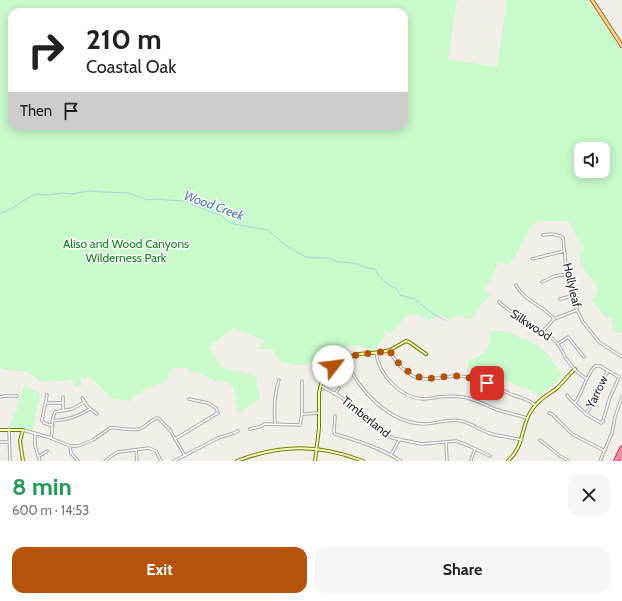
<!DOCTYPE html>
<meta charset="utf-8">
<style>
:root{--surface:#fff;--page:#f6f6f6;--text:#202124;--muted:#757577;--accent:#b45309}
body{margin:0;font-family:Cabin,sans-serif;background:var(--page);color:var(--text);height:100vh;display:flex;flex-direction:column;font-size:15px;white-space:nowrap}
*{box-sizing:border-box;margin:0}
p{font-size:13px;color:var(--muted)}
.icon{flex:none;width:22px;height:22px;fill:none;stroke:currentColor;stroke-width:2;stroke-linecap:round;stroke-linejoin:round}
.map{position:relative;height:461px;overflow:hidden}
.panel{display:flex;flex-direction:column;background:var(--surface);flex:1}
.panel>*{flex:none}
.banner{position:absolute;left:8px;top:8px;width:400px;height:122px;border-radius:12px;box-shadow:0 2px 10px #0003;background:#fff;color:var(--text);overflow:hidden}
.fabs{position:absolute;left:574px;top:142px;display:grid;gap:8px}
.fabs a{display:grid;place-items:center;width:36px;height:36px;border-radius:8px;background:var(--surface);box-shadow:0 2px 10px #0003;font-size:20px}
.pin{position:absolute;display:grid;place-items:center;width:34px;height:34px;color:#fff;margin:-17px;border-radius:8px;box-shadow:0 2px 6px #0006}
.me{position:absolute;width:44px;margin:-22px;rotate:60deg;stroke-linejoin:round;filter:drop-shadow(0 0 3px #0008)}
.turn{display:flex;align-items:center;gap:14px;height:84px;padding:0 12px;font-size:18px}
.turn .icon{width:52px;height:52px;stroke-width:2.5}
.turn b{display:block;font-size:28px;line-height:34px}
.then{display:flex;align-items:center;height:38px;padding:0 12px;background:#0003;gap:8px;font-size:15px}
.round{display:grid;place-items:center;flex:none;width:42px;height:42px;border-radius:12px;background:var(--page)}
.head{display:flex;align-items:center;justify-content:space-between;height:68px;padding:0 12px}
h1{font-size:24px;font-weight:700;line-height:30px;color:#1e9e55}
.primary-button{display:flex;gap:8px;margin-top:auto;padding:8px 12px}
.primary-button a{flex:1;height:46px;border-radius:12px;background:var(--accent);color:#fff;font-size:16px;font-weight:700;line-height:46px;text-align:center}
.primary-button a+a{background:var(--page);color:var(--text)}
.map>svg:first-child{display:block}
.park{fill:#c8facc;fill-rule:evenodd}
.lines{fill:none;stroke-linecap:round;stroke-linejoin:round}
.stream{stroke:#aad3df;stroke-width:1}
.street-casing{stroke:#a9a9a9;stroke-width:3.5}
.secondary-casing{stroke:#707d05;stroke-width:4}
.primary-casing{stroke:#a06b00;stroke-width:4.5}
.highway-casing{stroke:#dc2a67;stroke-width:5.5}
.street{stroke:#fff;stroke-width:1.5}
.secondary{stroke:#f7fabf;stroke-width:2}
.primary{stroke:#fcd6a4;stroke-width:2.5}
.highway{stroke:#e892a2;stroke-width:3.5}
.route{stroke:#b45309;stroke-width:7;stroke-dasharray:0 12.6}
.labels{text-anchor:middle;stroke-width:3;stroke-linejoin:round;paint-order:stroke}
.park-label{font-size:12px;fill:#0c8416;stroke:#fff}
.street-label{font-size:12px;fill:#222;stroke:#fff}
.water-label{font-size:13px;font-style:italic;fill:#4a7aab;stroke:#fff}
</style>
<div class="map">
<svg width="622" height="461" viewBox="0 0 622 461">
<rect width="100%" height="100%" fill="#f2efe9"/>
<path class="park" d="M0,0H457L448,59L497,67L507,0H588L622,51V333H619L614,331L611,318L603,315L593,300L598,292L597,285L586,273L579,258L583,247L568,221H539C527,226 519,255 509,264L498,262L493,276L484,289L490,295L483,302L471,319L456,316L450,320L441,315L429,320C407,306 405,319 391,333L385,330V335L375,351L362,346H348L340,349L323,360L304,365H292L279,360L274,351L271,349H257L266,341L234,328L208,347L223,368L256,376L257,378V384L260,399L252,403L239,414L233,387L226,381L214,382V380L204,375L191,372L187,368H173L168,378L164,383L154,385L139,393L130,401L112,399L90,377L80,378L82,385L74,387L72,379L62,381L42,382L25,371L4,370L0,367ZM12,12H404V126H12ZM581,149H603V171H581Z
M491,331H505L537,345L547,353L560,372L562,375C555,385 545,390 536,398L537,394C529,389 520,386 512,383C497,376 484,368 468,367V360C480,357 488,354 489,341C490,337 489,335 491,331Z
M24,385L40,394L33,430L9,427L18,407Z"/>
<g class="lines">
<path class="stream" d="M0,213L11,209L31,196L37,194L49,195L61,193L72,194L88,191L105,192L128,193L148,200L153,199L185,201L211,212L221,215L227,221L234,224L267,230L288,247L306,257L329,258L338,262L354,263L367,268L375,269C379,277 386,285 396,288L400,295L414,299L435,315L447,321"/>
<defs>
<path id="street" d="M543,235C549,234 558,234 563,238L567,274L575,306L583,322L599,342L622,357
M532,259L564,251
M542,282L555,276L567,274
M516,285C524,301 543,305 554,319
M560,299L572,296
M499,302C515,317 536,325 553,339C559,344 562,350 565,357C571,366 578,374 587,379
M543,331L554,319L577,310
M558,344L568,337L584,357
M390,350C393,360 405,373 415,377C426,382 445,376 458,376C478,377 494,387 513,395C521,398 528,399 535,405
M376,353C379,375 401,398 423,399C429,399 433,398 439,397C447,396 455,396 463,397C476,399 486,406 498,410C507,413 518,415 527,418
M345,359C358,389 388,423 424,424C436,424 448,418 461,421C472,423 481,431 492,434C502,437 512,437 522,440
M321,386L341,397L375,426L392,438L422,444L456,441L467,445L490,456
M335,394L339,388
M47,395L42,420L44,423L53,426
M567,395L569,398L586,414L601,423L603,421L609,400L619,377L600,366H595C585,377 583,392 575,403
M0,397L5,396H17
M63,397V411
M82,398L88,407L97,414
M47,403H63
M549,413L552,414L572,434L605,451
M303,414L319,413
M586,414L591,406L597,389L608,371
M335,416L334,432L335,434C359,441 380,448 401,461
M52,421C67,420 78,417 90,409
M275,425C274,411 274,394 279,380
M9,429L10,461
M250,429L262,426L264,424L300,425L302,414V381
M23,430L48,437L70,446H78L93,440L110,428C119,427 129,431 139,429C147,427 150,419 158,418L170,430L185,456
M35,433V446L40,461
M51,438C53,429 51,419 55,412L72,409L85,402
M175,439L218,413L216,408L208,403L189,399
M540,440L560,456L569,461
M0,442H8
M446,442L447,461
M70,446L71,453L78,461
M136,450L137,461
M391,455L399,440
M38,457L47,451
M471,460L475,449
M105,461L110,457L118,452L149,448L156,451L161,461
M174,461L218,438L234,433L238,431
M600,461L612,433L615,417L622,397"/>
<path id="secondary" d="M0,430H23L20,441L23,461
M237,461C280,444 320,444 363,461
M315,461L319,428V393L321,384L329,371L333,366L346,358L359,354L382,352L390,350L406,341L409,342L426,354
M508,461C525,445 520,429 531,411C537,401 546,396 556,389C563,383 568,375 575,369"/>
<path id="primary" d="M592,0L622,46"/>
<path id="highway" d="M616,461L622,448
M621,461L622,454"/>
</defs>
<use href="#street" class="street-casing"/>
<use href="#secondary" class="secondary-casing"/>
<use href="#primary" class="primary-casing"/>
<use href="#highway" class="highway-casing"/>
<use href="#street" class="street"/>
<use href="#secondary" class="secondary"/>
<use href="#primary" class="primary"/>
<use href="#highway" class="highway"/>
</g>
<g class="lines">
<path class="route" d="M333,366C355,350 366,356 390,350C392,357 397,362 403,367C422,385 433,376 456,376C467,377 477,379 487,383"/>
</g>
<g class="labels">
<g class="park-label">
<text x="126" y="248">Aliso and Wood Canyons<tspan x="126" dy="14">Wilderness Park</tspan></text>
</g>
<g class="street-label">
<text transform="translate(572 285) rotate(77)" y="4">Hollyleaf</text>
<text transform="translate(531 325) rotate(33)" y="4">Silkwood</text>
<text transform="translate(597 392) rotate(-64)" y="4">Yarrow</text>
<text transform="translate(366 417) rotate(38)" y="4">Timberland</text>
</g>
<g class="water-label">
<text transform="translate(214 205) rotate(20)" y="5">Wood Creek</text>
</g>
</g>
</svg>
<div class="fabs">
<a><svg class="icon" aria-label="sound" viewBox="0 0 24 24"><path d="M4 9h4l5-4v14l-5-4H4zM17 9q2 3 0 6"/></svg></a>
</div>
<div class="pin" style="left:487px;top:383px;background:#d93025"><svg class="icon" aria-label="arrive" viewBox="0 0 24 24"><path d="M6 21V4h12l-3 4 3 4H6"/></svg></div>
<svg class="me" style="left:333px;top:366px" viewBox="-20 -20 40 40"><circle r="19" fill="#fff"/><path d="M0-13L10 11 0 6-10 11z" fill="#b45309"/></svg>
<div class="banner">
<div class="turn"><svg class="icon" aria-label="right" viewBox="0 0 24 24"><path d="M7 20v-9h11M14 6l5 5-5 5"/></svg><div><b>210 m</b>Coastal Oak</div></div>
<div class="then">Then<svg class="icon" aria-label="arrive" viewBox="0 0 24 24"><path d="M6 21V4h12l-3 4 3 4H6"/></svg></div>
</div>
</div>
<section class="panel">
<div class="head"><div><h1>8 min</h1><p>600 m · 14:53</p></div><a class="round"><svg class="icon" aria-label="close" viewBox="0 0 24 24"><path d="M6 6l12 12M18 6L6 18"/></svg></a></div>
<div class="primary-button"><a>Exit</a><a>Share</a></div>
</section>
